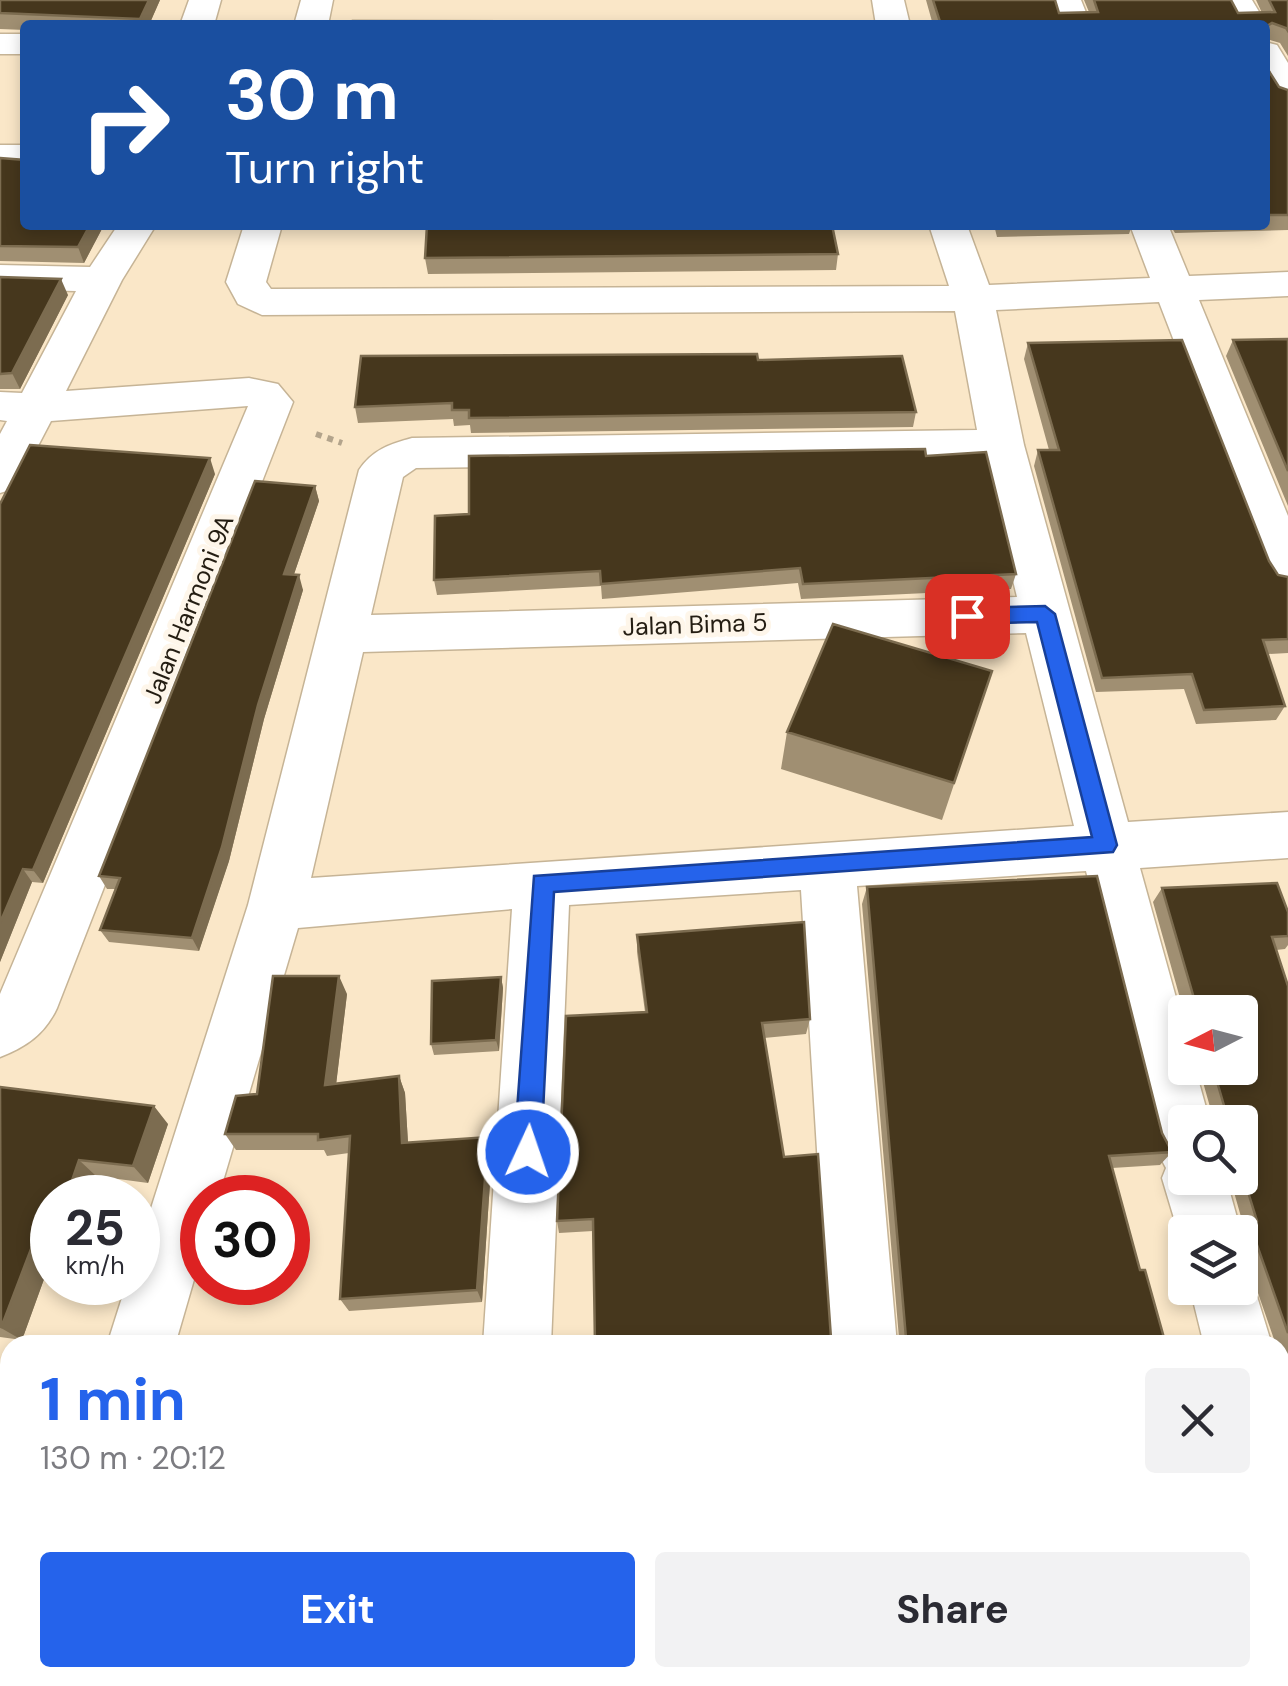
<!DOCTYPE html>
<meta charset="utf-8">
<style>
:root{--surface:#fff;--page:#f2f2f3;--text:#2b2b33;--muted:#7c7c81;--accent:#2563eb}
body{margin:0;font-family:"DM Sans",sans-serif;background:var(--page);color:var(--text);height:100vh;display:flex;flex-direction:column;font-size:38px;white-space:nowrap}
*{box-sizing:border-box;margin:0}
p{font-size:32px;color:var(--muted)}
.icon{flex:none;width:55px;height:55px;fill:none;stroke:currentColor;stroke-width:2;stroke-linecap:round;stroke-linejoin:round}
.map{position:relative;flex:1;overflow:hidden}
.side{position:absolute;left:0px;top:1335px;width:1290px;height:352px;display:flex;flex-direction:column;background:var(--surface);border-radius:30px 30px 0 0;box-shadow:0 5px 15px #0003}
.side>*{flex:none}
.top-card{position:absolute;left:20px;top:20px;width:1250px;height:210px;border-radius:10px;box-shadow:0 5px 15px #0003;background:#1a4fa0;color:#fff;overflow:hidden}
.needle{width:65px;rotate:264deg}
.tools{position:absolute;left:1168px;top:995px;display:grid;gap:20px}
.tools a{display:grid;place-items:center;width:90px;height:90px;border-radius:10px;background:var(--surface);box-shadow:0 5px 15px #0003;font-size:50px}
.speed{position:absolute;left:30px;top:1175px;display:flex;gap:20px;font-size:50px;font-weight:700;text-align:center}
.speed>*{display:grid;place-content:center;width:130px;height:130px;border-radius:50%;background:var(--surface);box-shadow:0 5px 15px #0003;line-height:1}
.speed small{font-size:25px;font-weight:400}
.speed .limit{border:15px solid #d22;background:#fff;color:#111}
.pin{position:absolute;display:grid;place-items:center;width:85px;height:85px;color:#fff;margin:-42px;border-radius:20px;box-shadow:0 5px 15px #0006}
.me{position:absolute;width:110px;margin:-55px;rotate:3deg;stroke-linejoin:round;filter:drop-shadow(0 0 8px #0008)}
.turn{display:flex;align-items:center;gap:35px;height:210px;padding:0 40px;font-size:45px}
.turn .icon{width:130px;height:130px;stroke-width:2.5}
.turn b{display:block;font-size:70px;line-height:85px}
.round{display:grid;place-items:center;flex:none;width:105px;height:105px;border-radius:10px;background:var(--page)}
.summary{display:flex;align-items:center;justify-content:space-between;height:170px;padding:0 40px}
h1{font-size:60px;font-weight:700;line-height:75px;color:var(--accent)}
.button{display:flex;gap:20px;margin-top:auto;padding:20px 40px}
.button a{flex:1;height:115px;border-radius:10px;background:var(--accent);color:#fff;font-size:40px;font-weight:700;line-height:115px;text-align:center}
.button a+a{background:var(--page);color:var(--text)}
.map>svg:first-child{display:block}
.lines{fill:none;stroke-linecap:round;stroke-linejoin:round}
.street-casing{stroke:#c6b496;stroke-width:3}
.path{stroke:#b3a48c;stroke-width:6;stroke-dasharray:6 6;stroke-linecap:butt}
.street{fill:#fff;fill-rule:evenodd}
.wall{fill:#a08f72}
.shaded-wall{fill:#7c6c50}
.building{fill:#46371d;stroke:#7c6c50;stroke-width:2.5}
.route{fill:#2563eb;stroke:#184099;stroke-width:2.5}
.labels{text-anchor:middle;stroke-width:10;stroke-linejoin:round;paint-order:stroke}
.street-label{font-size:25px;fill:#241d12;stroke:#fef6ea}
</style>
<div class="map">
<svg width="1288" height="1686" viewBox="0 0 1288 1686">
<rect width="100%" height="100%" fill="#fae7c8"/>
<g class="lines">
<defs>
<path id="street" d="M189,0H221L214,25H180Z
M301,0H333L328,25H294Z
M872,0H904L910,25H876Z
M1049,0H1081L1091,25H1057Z
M1220,0H1252L1267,25H1233Z
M0,34H25V54H0Z
M1265,42L1277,45L1288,63V105L1276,101L1265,84Z
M0,145H25V167H0Z
M118,225H156L122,280L66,391L249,378L278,384L293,402L57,1008C45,1034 26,1047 0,1057V994L248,406L51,421L16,488L0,493V434L7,421L0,420V392L22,393L76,291L0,289V265L90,267Z
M244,225H282L266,282L271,289L949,286L929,225H967L989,285L1150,278L1130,225H1168L1189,276L1288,272V296L1199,300L1288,516V591L1271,586L1264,574L1159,302L996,310L1024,445L1128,822L1288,812V858L1140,868L1185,1030V1068H1195L1210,1122H1185V1178H1226L1241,1232L1240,1234L1185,1232V1255L1162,1178L1166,1168L1154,1145L1086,871L857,886L897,1345H829L801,890L569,905L551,1345H483L512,909L298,928L218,1198H202V1252L175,1345H107L127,1282H138V1249L248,905L359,470C372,450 390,444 412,438L977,430L955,311L262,315L238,304L226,282ZM984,460L1017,597L371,615L403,477L416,468ZM1026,633L1074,826L311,878L363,652Z
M1240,1262L1247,1264L1272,1345H1204L1190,1288H1240Z
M0,1424L10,1425V1497L0,1496Z
M1280,1466L1288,1469V1570L1280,1566Z
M1280,1624L1288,1625V1686H1252L1248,1678H1280Z"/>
</defs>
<use href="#street" class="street-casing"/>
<path class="path" d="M316,434L342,443"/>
<use href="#street" class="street"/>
</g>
<path class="wall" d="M0,0H160L149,25H25V30L0,29Z
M926,0H1055L1059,13L1089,12L1084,0H1231L1238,13H1262L1256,0H1288V56L1280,43L1267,39V68L1279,87L1288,90V230L1175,233L1170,225H1265V25H933Z
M0,158L25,225H104L84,263L0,261Z
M423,225H832L838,254L836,270L428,274L425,258L427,226Z
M994,225H1132L1129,234L997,237Z
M0,277L68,295L20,389H0Z
M1288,339V506L1226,356L1233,340Z
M1028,343L1269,561L1278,575L1288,577V653L1268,654L1285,706L1276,720L1196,724L1184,689L1096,692L1034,466L1038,450H1049L1024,359Z
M758,360L916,412L913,427L471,433L470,425L454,426L453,419L358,423L355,407Z
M926,456L1016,574L1011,589L801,599L798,583L602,599L601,586L437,595L434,580L469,514Z
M215,474L43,883L32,882L0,962V504Z
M315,486L319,501L294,574L303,590L264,719L229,861L199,951L109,942L100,930L115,889H107L99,876Z
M992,671L942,820L781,769L787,732Z
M867,887L1162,1133L1172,1152L1160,1165L1112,1168L1140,1270L1166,1345H595L593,1231L559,1233L557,1221L645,1012L637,952V935L810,1019L806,1034L764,1038L784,1157L831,1338H899L862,904Z
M1162,888L1288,912V945L1285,949L1276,950L1288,986V1431L1280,1404V1389L1286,1386L1280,1363V1345H1276L1240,1241V1236L1245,1231L1230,1178H1240V1122H1192L1199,1114H1212L1199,1068H1240V1012H1185V1016L1153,902Z
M501,977L503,988L499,1051L434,1055L431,1044Z
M347,994L336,1084L399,1076L405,1093L408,1143L488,1137L492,1153L482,1302L349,1311L340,1299L349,1153L327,1156L324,1150H236L225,1134L257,1094Z
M0,1087L168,1124L148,1183L96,1176L89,1198H52V1257L22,1340L0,1337Z"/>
<path class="shaded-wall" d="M149,0H160L149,25H142L140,19Z
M90,225H104L84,263L78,247Z
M61,279L68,295L20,389L12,373Z
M210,458L215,474L43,883L33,870Z
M315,486L319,501L289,589L284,574Z
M299,575L303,590L264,719L229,861L199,951L192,938L258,705Z
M23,869L32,882L0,962V923Z
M339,976L347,994L334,1102L325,1085Z
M501,977L503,988L499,1051L496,1040Z
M399,1076L405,1093L409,1159L402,1143Z
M154,1106L168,1124L148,1183L133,1166Z
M488,1137L492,1153L482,1302L477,1290Z
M79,1160L96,1176L89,1198H66Z
M47,1207L52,1211V1257L22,1340L1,1328Z
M409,1678H419L417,1686H407Z"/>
<path class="building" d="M0,0H149L140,19L0,13Z
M933,0H1055L1059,13L1098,12L1094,0H1231L1238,13L1275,12L1269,0H1288V31L1286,28L1272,23L1267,26V68L1279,87L1288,90V215H1265V25H941Z
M353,21L797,22L798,25H353Z
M0,158L25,160V225H90L78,247L0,246Z
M427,225H832L838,254L425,258Z
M0,277L61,279L12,373L0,374Z
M1288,339V471L1233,340Z
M1182,340L1269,561L1278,575L1288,577V639L1263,640L1285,706L1204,710L1192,674L1102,678L1038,450H1059L1028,343Z
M757,354L758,360L902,356L916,412L469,418V410H452V403L355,407L361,356Z
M30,445L210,458L33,870L23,869L0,923V504Z
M925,449L926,456L986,452L1016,574L803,584L800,568L601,584L600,571L434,580L435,516L469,514V456Z
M255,481L315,486L284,574L299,575L258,705L222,847L192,938L100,930L120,878L99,876Z
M833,624L992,671L954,783L787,732Z
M1097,876L1162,1133L1172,1152L1109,1156L1140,1270H1145L1166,1345H704V1342L595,1345L593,1219L557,1221L566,1016L647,1012L637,935L804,922L810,1019L762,1023L784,1157L818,1154L831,1338H906L867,887Z
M1277,883L1288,912V936L1272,937L1288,986V1333L1251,1228L1257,1221L1240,1166V1122H1199V1114H1221L1225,1109L1213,1068H1240V1012H1198L1162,888Z
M273,976H339L325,1085L399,1076L402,1143L488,1137L477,1290L340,1299L350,1136L318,1140V1134H225L236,1096L257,1094Z
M501,977L496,1040L431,1044L432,981Z
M0,1087L154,1106L133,1166L79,1160L66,1198H52V1207H47L1,1328Z
M0,1576L10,1577V1672L0,1671Z
M113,1678H409L407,1686H110Z
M503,1678H698L720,1686H500Z
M735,1678H839V1680L854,1686H733Z"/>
<path class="route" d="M1045,606L1055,614L1117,845L1113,852L554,892L541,1152L537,1161L528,1165L518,1161L514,1152L534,876L1092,837L1037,622L967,624L957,616L967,608Z"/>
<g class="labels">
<g class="street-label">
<text transform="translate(188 609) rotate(-68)" y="9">Jalan Harmoni 9A</text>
<text transform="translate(695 624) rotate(-2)" y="9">Jalan Bima 5</text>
</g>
</g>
</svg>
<div class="tools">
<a><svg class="needle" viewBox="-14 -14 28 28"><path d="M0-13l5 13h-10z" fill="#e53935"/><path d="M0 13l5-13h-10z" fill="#7c7c81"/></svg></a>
<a><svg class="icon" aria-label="search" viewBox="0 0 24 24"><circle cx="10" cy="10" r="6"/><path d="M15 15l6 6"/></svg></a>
<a><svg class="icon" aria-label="layers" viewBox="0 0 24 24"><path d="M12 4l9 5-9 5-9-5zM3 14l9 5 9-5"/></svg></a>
</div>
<div class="speed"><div>25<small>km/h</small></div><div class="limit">30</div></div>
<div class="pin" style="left:967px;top:616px;background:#d93025"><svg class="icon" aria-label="arrive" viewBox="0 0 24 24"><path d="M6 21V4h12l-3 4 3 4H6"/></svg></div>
<svg class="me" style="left:528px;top:1152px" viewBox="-20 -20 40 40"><circle r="17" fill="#2563eb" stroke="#fff" stroke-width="3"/><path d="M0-11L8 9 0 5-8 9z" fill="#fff"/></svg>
<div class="top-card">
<div class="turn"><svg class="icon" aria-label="right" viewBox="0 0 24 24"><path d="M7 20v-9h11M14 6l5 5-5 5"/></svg><div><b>30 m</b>Turn right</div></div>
</div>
<section class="side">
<div class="summary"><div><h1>1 min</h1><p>130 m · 20:12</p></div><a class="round"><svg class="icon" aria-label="close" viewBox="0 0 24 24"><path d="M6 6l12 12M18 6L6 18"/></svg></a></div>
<div class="button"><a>Exit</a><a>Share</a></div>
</section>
</div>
